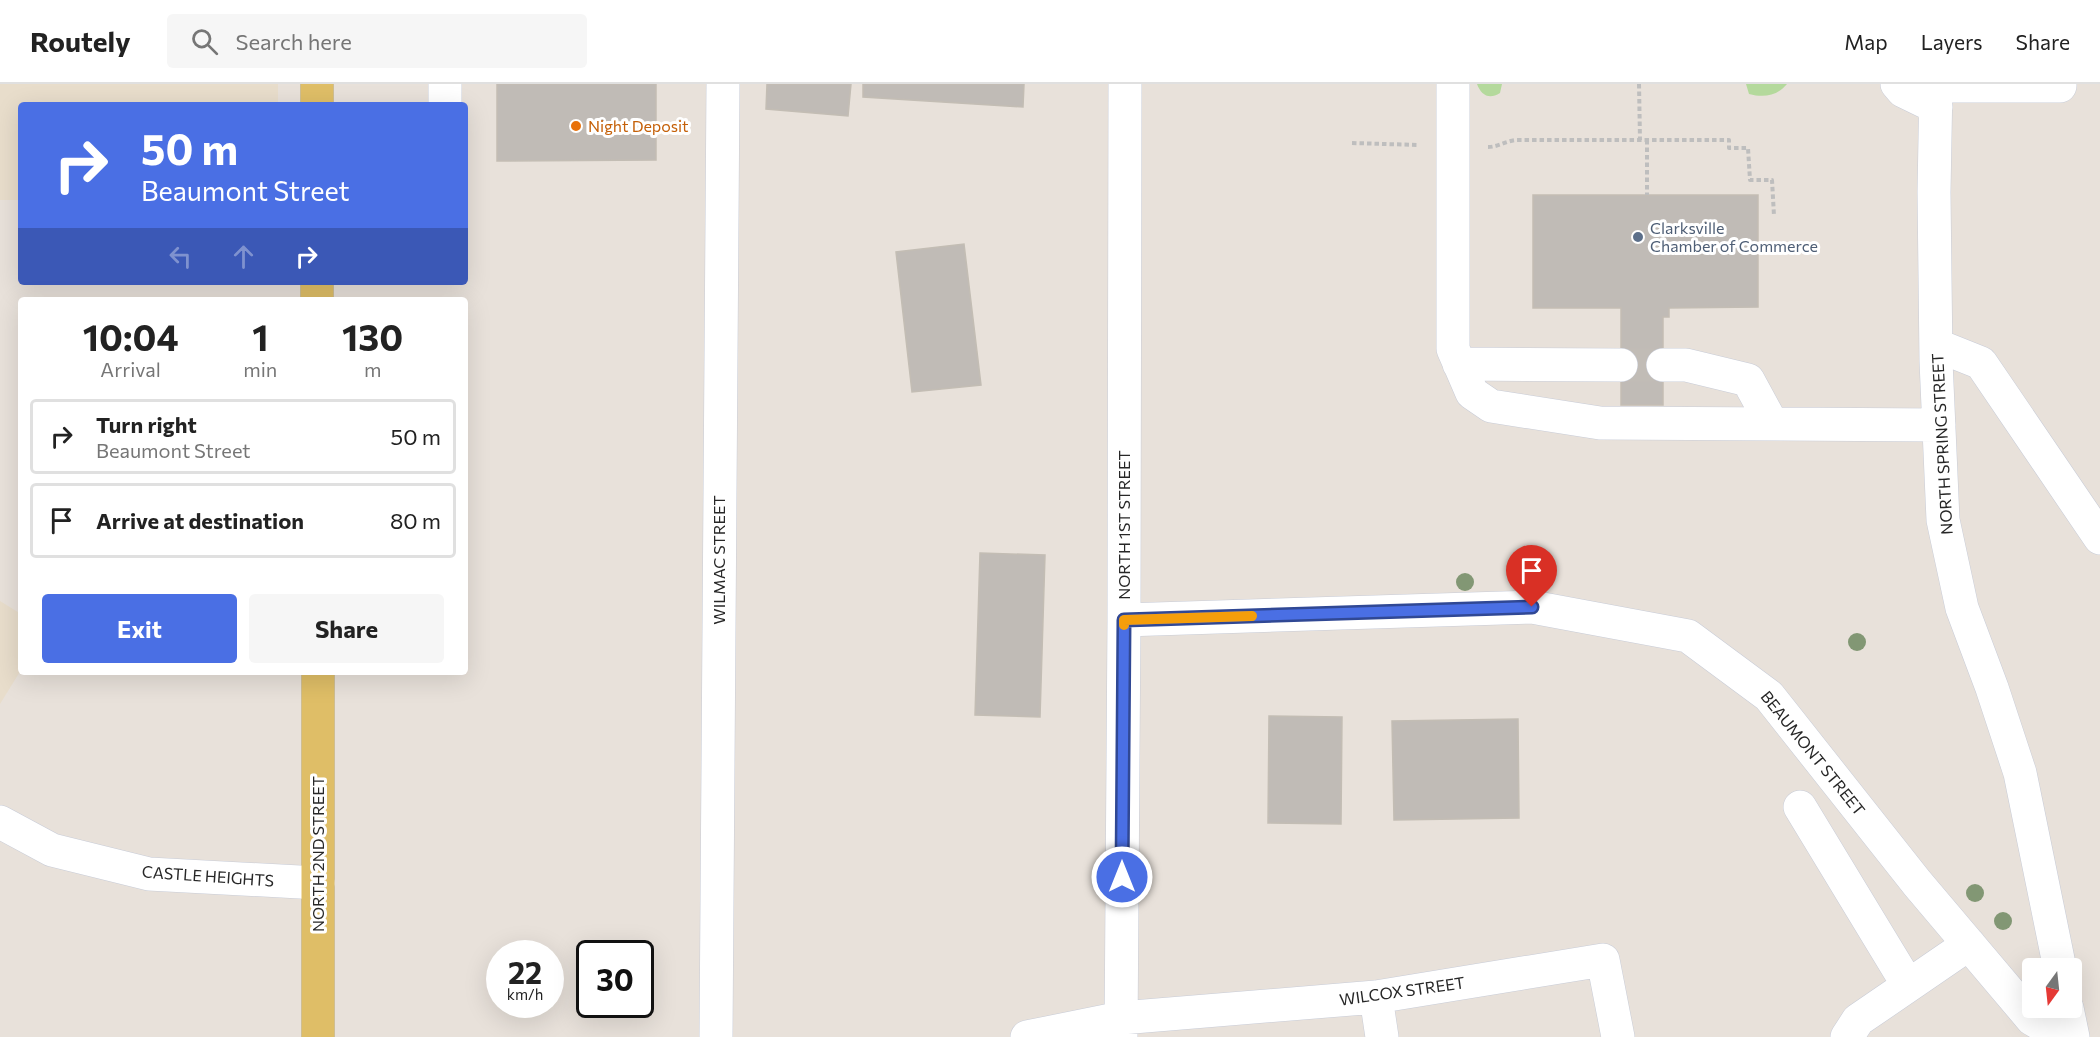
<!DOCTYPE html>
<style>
:root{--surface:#fff;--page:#f6f6f6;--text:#222;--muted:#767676;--line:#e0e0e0;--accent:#4a6fe4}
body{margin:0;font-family:Commissioner,sans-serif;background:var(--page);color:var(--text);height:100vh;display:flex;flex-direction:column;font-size:22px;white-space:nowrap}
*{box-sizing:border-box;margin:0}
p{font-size:20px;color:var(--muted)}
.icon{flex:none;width:33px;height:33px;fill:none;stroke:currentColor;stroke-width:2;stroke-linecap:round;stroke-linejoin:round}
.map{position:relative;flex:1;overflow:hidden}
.panel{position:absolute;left:18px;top:213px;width:450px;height:378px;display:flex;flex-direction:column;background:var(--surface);border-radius:6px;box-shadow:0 6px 24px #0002}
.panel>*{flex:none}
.banner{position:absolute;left:18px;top:18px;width:450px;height:183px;border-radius:6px;box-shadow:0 6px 24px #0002;background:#4a6fe4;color:#fff;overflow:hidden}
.needle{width:39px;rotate:195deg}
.fabs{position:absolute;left:2022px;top:874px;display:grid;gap:12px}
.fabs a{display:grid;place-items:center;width:60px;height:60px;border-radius:6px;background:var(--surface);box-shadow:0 6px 24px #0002;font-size:30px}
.speed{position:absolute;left:486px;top:856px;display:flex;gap:12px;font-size:30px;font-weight:700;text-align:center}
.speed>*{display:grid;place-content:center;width:78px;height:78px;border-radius:50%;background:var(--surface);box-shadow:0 6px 24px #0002;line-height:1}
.speed small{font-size:15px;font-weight:400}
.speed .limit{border:3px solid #111;border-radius:9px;background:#fff;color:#111}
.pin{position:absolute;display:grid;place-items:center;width:51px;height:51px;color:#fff;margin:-62px -26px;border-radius:50% 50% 50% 0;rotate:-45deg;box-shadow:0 0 6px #0007}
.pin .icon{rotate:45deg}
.me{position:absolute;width:66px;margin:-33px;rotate:0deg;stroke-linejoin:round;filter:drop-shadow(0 0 4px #0008)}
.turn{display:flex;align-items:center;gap:21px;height:126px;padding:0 24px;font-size:27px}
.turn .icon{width:78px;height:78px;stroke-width:2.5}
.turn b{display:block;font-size:42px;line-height:51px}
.lanes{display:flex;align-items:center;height:57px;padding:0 24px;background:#0003;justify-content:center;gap:30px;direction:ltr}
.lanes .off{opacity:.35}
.eta{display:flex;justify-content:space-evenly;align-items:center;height:102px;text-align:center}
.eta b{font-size:36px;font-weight:700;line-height:42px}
.cta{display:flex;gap:12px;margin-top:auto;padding:12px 24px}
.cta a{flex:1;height:69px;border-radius:6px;background:var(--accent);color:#fff;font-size:24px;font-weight:700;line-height:69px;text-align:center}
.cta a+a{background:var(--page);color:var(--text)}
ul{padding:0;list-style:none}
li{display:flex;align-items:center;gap:18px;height:75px;margin:0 12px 9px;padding:0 12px;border:3px solid var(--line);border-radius:6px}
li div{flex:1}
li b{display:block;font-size:22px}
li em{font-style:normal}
header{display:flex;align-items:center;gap:36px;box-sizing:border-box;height:84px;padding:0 30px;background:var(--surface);border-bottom:2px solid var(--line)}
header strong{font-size:28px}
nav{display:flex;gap:33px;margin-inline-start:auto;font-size:21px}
.search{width:420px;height:54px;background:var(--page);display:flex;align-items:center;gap:15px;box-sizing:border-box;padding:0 21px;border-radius:6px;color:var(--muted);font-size:22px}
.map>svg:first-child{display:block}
.education{fill:#e8ddcb}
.green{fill:#b4d99c}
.building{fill:#c0bbb6;stroke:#c3bdb4;stroke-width:1.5}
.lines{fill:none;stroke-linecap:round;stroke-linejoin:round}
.minor-tunnel{stroke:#c1bcb6;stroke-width:33;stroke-dasharray:33 16;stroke-linecap:butt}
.minor-casing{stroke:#c8ccd7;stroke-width:34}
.major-casing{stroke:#bebebe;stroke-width:34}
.path{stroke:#bebebe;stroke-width:4;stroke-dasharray:4.5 3;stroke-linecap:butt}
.minor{stroke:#fff;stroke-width:33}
.major{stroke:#dfbe67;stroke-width:33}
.tree{fill:#829774}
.route-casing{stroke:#304894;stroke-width:15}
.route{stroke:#4a6fe4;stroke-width:10}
.slow{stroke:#f59e0b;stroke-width:10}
.food-dot{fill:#e8710a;stroke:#fff;stroke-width:2}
.service-dot{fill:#5c6f8a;stroke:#fff;stroke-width:2}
.labels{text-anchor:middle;stroke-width:6;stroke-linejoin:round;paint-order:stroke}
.food-label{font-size:16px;fill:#c56008;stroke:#fff;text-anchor:start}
.service-label{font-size:16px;fill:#4e5e75;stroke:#fff;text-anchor:start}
.street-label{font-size:16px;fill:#272727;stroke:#fff}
</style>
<header>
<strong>Routely</strong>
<div class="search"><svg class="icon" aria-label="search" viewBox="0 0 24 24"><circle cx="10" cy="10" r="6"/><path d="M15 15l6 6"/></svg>Search here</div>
<nav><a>Map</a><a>Layers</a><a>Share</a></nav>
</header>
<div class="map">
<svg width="2100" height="953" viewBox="0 0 2100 953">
<rect width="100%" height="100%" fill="#e8e1da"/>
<path class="education" d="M0,0H278V21H21V116H0Z
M0,517L21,530V586L0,620Z"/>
<path class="green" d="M1477,0H1502L1500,9C1489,16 1481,11 1477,0Z
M1746,0H1787C1777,12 1764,14 1749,10Z"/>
<path class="building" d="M497,0H656V76L497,77Z
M767,0H851L848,32L766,25Z
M863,0H1024L1023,23L863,13Z
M1533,111H1758V223L1669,224V233H1663V321H1621V224H1533Z
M964,160L981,301L912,308L896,168Z
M980,469L1045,471L1040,633L975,631Z
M1269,632L1342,633L1341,740L1268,739Z
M1518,635L1519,734L1394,736L1392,637Z"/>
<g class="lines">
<path class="minor-tunnel" d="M1621,281H1663"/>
<defs>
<path id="minor" d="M445,0V21
M1453,0V265L1472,309L1491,322L1600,339L1939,341
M1897,0L1903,7L1936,23
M1936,0L1934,108L1936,277L1943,436L1962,524L1992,604L2020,689L2060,885
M1936,2H2060V0
M1936,261L1981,279L2100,454
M1459,280L1621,281
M1663,281H1686L1748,296L1772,340
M1124,536L1532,523L1688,552L1769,612L1917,799L2032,935L2062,953
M1800,723L1908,901
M0,738L52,766L149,790L318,799
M1376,913L1382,953
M2067,924L2073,953
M716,953L723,0
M1027,953L1121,934L1376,913L1603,876L1618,953
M1121,953L1124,536L1125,0
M1847,953L1858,936L1969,860"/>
<path id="major" d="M317,0V21
M317,198V216
M318,588V953"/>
</defs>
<use href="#minor" class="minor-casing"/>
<use href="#major" class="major-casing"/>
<path class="path" d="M1639,0L1640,56
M1647,56V111
M1352,59L1418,61
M1488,63C1498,63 1506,57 1516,56H1729V64H1748L1750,96H1772L1774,132"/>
<use href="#minor" class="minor"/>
<use href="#major" class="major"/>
</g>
<g class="tree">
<circle cx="1465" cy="498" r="9"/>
<circle cx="1857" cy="558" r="9"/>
<circle cx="1975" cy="809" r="9"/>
<circle cx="2003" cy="837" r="9"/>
</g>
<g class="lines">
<defs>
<path id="route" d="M1122,793L1124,536L1532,523"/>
</defs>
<use href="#route" class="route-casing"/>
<use href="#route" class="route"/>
<path class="slow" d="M1124,541V536L1252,532"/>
</g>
<circle class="food-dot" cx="576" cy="42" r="6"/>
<circle class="service-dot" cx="1638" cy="153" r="6"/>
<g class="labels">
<g class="food-label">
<text x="588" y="48">Night Deposit</text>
</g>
<g class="service-label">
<text x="1650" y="150">Clarksville<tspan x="1650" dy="18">Chamber of Commerce</tspan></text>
</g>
<g class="street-label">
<text transform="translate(1942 360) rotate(-93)" y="6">NORTH SPRING STREET</text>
<text transform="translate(1124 441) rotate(-90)" y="6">NORTH 1ST STREET</text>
<text transform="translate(719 476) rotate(-90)" y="6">WILMAC STREET</text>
<text transform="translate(1813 669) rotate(51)" y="6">BEAUMONT STREET</text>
<text transform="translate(318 770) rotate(-90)" y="6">NORTH 2ND STREET</text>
<text transform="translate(208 792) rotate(4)" y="6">CASTLE HEIGHTS</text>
<text transform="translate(1402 907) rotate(-8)" y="6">WILCOX STREET</text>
</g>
</g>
</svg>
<div class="fabs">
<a><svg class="needle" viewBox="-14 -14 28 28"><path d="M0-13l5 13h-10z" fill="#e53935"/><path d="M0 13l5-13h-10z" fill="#767676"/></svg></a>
</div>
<div class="speed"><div>22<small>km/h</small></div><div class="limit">30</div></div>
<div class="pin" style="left:1532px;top:523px;background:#d93025"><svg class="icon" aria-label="arrive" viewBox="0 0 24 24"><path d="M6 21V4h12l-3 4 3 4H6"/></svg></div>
<svg class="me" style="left:1122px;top:793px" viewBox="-20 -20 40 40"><circle r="17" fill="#4a6fe4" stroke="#fff" stroke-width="3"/><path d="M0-11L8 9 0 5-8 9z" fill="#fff"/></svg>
<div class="banner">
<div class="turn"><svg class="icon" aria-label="right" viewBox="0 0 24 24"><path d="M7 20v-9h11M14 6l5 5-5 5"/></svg><div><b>50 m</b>Beaumont Street</div></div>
<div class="lanes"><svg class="icon off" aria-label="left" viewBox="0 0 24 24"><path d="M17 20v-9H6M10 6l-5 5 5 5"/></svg><svg class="icon off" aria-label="ahead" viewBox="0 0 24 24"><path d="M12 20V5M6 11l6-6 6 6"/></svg><svg class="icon" aria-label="right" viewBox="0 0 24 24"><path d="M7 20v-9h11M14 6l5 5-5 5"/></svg></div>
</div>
<section class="panel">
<div class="eta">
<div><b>10:04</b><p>Arrival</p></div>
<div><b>1</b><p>min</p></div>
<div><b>130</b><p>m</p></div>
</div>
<ul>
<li><svg class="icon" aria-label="right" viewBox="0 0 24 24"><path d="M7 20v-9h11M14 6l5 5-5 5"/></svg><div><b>Turn right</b><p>Beaumont Street</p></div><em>50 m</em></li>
<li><svg class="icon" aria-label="arrive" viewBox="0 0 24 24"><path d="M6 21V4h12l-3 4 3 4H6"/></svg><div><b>Arrive at destination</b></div><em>80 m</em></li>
</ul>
<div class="cta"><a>Exit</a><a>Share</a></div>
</section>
</div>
